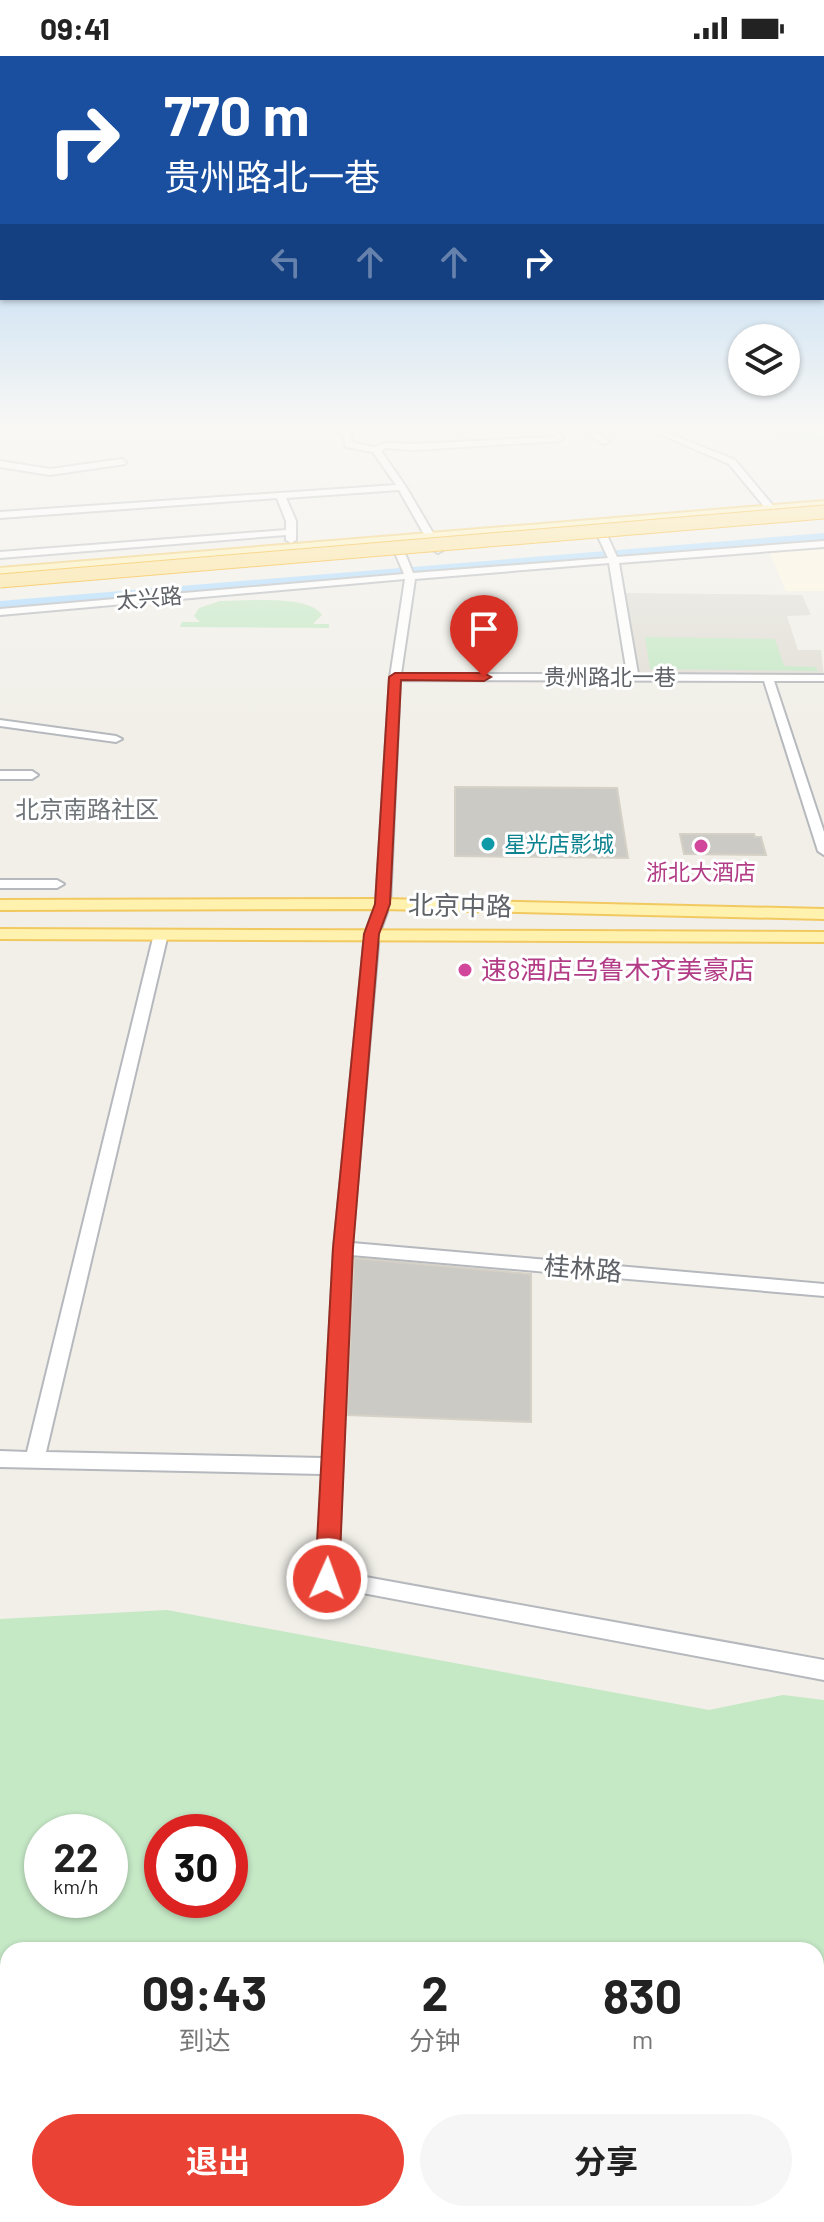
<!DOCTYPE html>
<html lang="zh">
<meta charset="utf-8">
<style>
:root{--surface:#fff;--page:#f6f6f6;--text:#222;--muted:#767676;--accent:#ea4335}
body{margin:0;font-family:Barlow,"Noto Sans SC",sans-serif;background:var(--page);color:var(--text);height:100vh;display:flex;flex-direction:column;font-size:30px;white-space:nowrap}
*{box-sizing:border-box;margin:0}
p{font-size:26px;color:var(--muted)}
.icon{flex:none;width:44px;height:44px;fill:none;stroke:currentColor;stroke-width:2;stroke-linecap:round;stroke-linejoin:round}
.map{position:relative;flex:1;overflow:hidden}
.side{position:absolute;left:0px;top:1886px;width:824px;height:280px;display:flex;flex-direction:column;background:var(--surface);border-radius:24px 24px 0 0;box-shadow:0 2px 6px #0004}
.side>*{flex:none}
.top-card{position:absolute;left:0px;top:0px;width:824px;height:244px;box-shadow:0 2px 6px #0004;background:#1a4fa0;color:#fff;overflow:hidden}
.fabs{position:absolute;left:728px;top:268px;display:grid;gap:16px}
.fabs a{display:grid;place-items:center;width:72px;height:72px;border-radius:50%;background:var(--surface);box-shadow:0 2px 6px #0004;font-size:40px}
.speed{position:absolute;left:24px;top:1758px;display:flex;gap:16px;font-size:40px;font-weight:700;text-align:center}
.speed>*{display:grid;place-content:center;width:104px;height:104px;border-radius:50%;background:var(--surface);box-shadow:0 2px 6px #0004;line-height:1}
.speed small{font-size:20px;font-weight:400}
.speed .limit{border:12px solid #d22;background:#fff;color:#111}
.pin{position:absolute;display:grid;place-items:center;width:68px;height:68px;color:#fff;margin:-82px -34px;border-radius:50% 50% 50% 0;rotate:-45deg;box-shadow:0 0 8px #0007}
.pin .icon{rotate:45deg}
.me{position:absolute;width:88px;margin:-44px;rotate:2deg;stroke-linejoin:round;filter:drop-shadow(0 0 6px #0008)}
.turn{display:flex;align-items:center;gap:28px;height:168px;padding:0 32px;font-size:36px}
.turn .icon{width:104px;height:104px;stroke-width:2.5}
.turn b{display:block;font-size:56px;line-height:68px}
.lanes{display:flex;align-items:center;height:76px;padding:0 32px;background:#0003;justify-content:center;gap:40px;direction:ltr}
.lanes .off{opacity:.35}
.eta{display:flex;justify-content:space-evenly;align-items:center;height:136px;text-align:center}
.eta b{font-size:48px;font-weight:700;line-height:56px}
.button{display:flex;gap:16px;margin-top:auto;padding:16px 32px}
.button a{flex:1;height:92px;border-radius:48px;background:var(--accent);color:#fff;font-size:32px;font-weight:700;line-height:92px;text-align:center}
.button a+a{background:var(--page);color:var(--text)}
.status{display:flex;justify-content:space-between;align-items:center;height:56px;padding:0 40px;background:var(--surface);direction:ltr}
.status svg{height:22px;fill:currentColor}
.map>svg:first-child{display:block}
.commercial{fill:#fef7e0}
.education{fill:#e1ded6}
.green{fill:#c5e8c5;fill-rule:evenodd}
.water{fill:#aadaff}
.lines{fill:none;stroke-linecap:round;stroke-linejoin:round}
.river{fill:#aadaff;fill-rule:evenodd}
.building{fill:#cccac5;stroke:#d6d1c6;stroke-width:2}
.minor-casing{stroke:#b5b8bc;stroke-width:4}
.major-casing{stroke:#f2c960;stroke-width:4}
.minor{fill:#fff;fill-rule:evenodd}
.major{fill:#fff2af;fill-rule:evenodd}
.highway-bridge-casing{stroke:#f9ab00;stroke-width:15;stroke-linecap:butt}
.highway-bridge{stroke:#fde293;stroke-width:13}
.route{fill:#ea4335;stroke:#982c22;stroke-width:2}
.culture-dot{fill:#0f9aa8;stroke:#fff;stroke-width:3}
.hotel-dot{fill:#d1479c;stroke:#fff;stroke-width:3}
.labels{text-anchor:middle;stroke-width:6;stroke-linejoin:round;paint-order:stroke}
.far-street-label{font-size:22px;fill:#5f6368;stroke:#fff}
.far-culture-label{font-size:22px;fill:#0d838f;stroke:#fff;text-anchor:start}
.far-hotel-label{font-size:22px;fill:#b23c85;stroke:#fff}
.far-neighbourhood-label{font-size:24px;fill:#70757a;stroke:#fff}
.street-label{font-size:26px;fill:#5f6368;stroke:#fff}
.hotel-label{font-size:26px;fill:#b23c85;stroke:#fff;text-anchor:start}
</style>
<div class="status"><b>09:41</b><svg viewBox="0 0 49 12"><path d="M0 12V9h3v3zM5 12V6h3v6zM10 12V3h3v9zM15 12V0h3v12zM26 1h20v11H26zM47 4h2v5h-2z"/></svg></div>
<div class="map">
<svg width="824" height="2166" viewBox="0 0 824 2166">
<rect width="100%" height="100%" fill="#f1efe8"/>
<path class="commercial" d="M824,491V535H786L770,497Z"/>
<path class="education" d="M618,537L802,539L811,559L787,560L798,594H821L824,622L633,621Z"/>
<path class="green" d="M742,373H824V386L738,374Z
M220,545C243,545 310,538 322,559L313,568H329V572L180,571L182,566H200L194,560L199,552Z
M645,581L775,583L784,610L816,611L818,615L650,613Z
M167,1554L709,1654L783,1639L824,1644V2166H0V1563ZM42,1776H110V1844H42ZM162,1776H230V1844H162ZM8,1894H816V2158H8Z"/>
<path class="water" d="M474,2158H617L622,2166H472Z"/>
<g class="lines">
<path class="river" d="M824,477V485L0,555V545Z"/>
</g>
<path class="building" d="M455,731L617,732L628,802L455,800Z
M680,778H754L755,781H761L766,799L684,798Z
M354,1202L531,1218V1366L347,1359Z"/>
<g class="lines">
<defs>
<path id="minor" d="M341,373H349L353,387L375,391L385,387L415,388L554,381L549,373H557L563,383L559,385L415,394L386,392L381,395L406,431L443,494L438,497L433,494L399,434L286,442L296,465V484L291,487L286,484V479L0,502V496L286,474V465L277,442L0,462V456L396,429L373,396L346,391Z
M582,373H591L610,386L603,388Z
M648,373H658L735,404L775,452L767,454L729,408Z
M122,403L126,406L125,408L50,419L0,411V405L50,413Z
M597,465L602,468L617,501L824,485V491L619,507L638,618L824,619V625H774L824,776V799L818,795L764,625L400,624L390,848L379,878L352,1187L824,1228V1240L351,1199L338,1516L824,1604V1624L320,1529L317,1523L322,1418L0,1411V1395L27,1396L154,878L161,874L168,878L46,1396L323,1402L334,1192L365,878L376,848L390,621L405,523L0,559V553L404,518L390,485L395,482L400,485L413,517L608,502L592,468ZM609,507L627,618H401L415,523Z
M0,664L116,680L122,683L116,686L0,670Z
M0,715H32L38,719L32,723H0Z
M0,824H57L64,828L57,832H0Z"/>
<path id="major" d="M824,445V451L0,520V512Z
M383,843L824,853V863L383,853L0,854V844Z
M0,873L824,876V886L0,883Z"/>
</defs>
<use href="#minor" class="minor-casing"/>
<use href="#major" class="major-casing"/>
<use href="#minor" class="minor"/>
<use href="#major" class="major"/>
<defs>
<path id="highway-bridge" d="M0,525L824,456"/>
</defs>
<use href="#highway-bridge" class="highway-bridge-casing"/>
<use href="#highway-bridge" class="highway-bridge"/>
</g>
<linearGradient id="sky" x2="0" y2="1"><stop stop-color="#8fc3f1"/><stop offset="0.55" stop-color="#f9f8f5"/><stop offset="1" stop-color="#f9f8f5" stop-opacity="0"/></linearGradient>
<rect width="824" height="676" fill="url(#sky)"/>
<path class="route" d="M395,617H484L491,621L484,625L401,624L390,848L379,878L353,1192L339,1523L336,1530L327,1533L319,1530L315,1523L333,1192L364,878L375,848L389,621Z"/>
<circle class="culture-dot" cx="488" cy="788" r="8"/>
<g class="hotel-dot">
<circle cx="701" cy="790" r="8"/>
<circle cx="465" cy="914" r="8"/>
</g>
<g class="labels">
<g class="far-street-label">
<text transform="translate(149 542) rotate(-5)" y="8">太兴路</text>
<text x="610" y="629">贵州路北一巷</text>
</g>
<g class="far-culture-label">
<text x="504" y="796">星光店影城</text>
</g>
<g class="far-hotel-label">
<text x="701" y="824">浙北大酒店</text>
</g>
<g class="far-neighbourhood-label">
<text x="87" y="762">北京南路社区</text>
</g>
<g class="street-label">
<text transform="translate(460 850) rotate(1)" y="9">北京中路</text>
<text transform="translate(583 1213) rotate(5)" y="9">桂林路</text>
</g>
<g class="hotel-label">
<text x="481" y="923">速8酒店乌鲁木齐美豪店</text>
</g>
</g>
</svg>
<div class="fabs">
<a><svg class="icon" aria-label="layers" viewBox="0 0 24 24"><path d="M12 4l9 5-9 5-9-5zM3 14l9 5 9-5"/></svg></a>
</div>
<div class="speed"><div>22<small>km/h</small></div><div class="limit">30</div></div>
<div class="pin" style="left:484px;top:621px;background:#d93025"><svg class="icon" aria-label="arrive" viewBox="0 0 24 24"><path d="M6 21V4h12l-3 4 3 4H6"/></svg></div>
<svg class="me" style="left:327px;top:1523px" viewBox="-20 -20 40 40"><circle r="17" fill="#ea4335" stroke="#fff" stroke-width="3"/><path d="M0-11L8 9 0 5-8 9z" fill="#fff"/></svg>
<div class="top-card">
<div class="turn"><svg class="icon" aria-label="right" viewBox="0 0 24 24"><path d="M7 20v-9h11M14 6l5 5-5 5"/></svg><div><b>770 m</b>贵州路北一巷</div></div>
<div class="lanes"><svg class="icon off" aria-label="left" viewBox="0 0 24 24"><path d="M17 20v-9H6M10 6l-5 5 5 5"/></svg><svg class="icon off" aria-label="ahead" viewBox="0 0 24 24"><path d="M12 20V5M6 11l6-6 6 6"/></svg><svg class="icon off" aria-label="ahead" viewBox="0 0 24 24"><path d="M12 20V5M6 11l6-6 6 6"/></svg><svg class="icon" aria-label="right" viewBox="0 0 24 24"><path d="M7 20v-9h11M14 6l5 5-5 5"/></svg></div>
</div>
<section class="side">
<div class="eta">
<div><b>09:43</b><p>到达</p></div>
<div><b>2</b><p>分钟</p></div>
<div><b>830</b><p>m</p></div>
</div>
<div class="button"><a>退出</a><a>分享</a></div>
</section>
</div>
